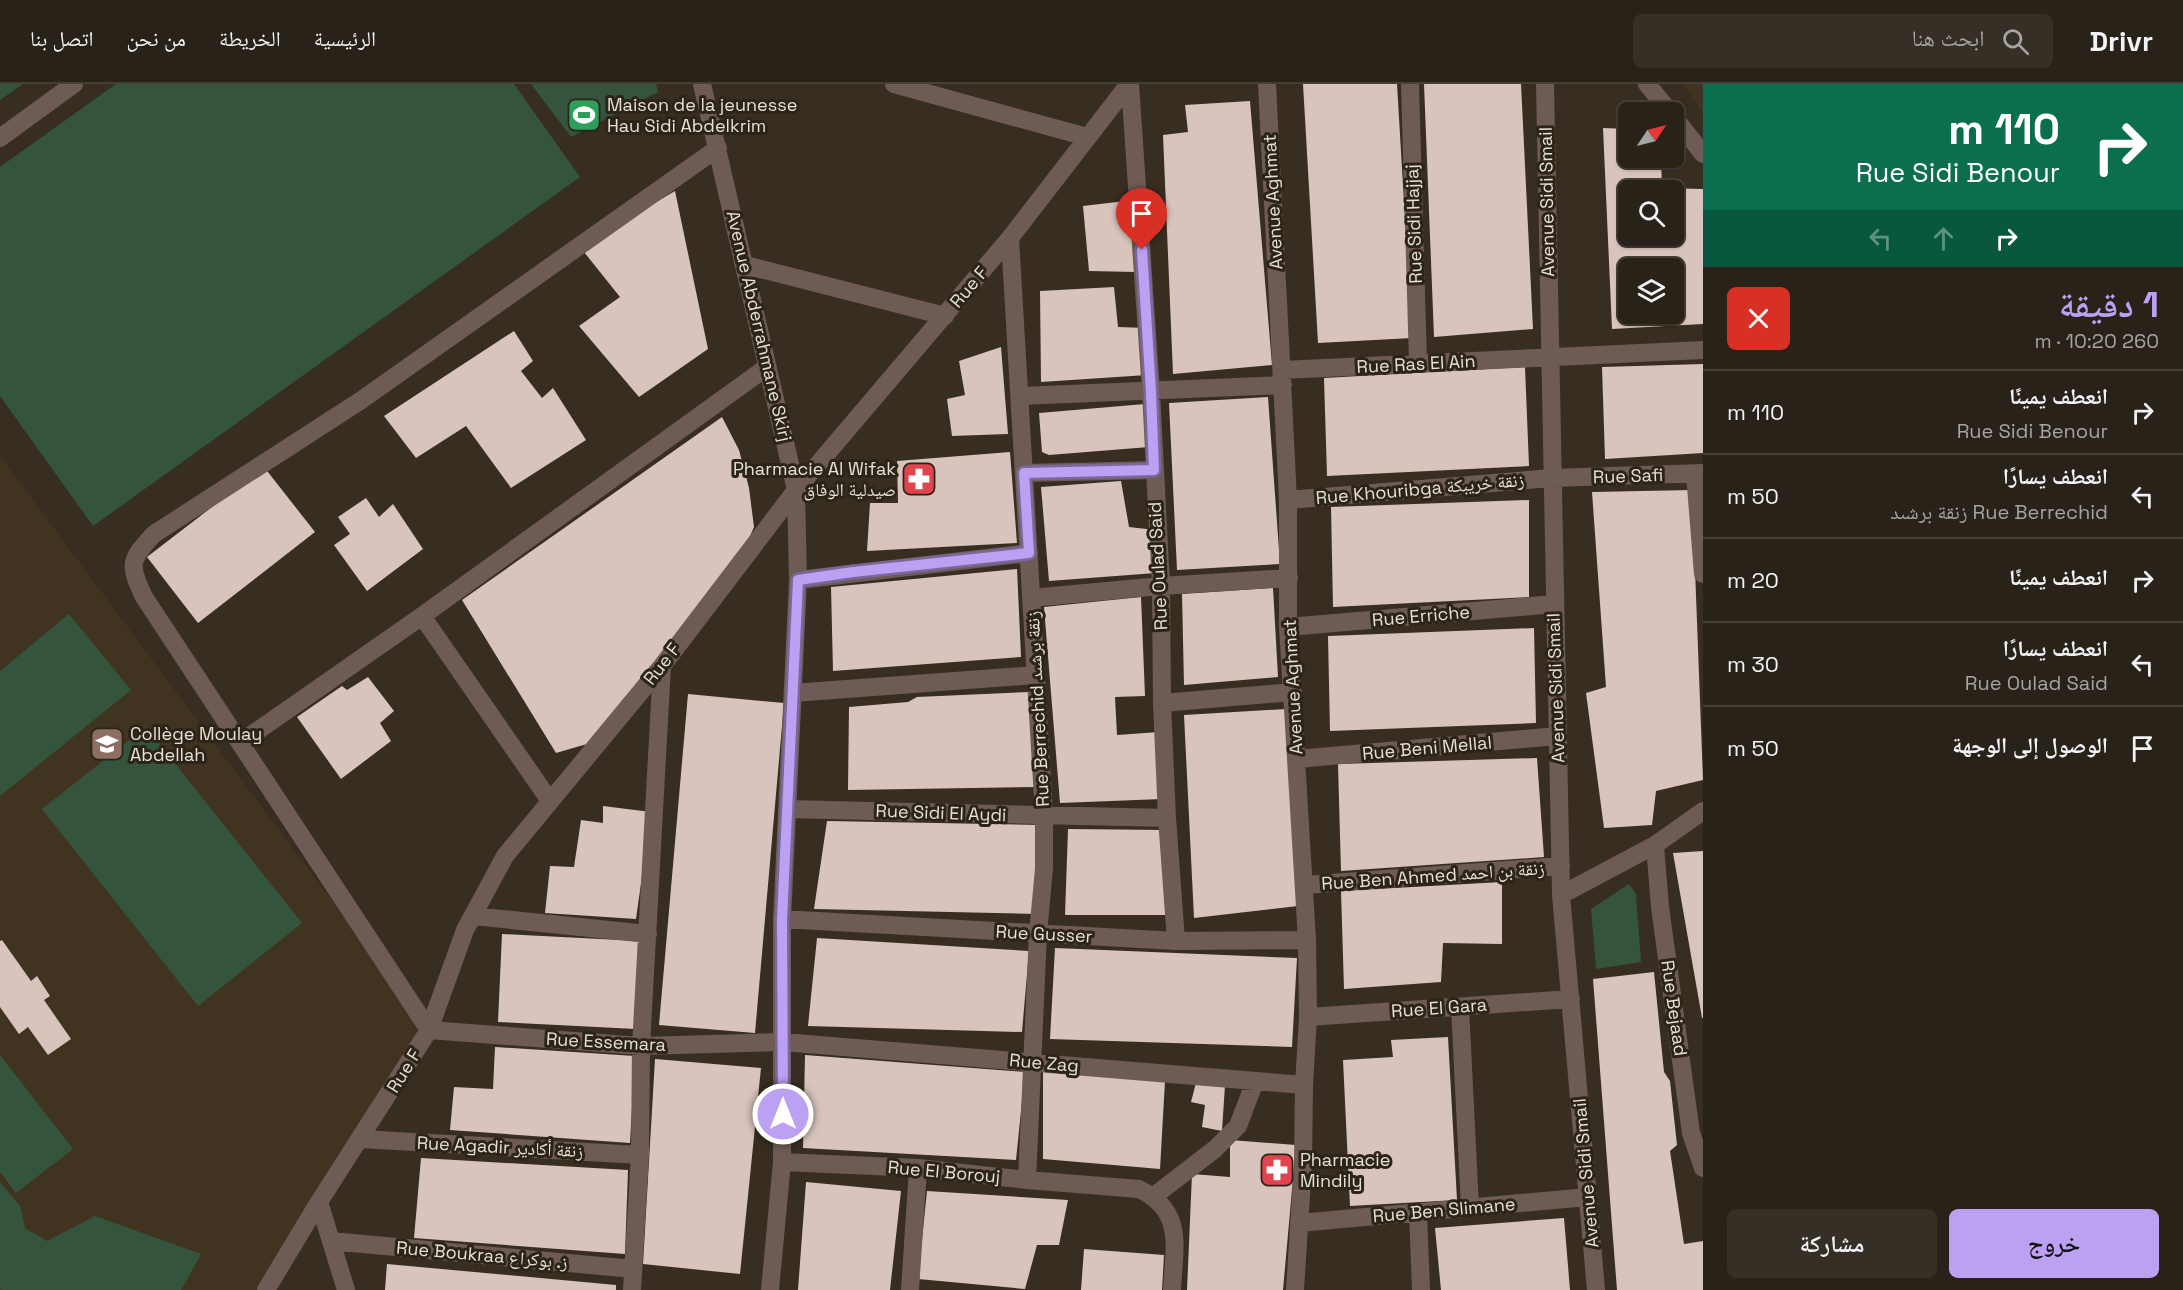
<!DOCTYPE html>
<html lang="ar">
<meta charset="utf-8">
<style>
:root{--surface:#292219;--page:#352f26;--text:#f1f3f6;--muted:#a5a4a2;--line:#453f38;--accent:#bca0f2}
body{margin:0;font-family:"Space Grotesk","Noto Naskh Arabic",sans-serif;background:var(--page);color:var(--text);direction:rtl;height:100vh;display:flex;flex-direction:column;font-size:22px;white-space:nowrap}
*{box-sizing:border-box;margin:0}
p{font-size:20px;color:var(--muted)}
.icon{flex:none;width:33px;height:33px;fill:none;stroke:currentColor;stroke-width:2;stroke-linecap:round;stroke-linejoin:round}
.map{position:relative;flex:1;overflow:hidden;direction:ltr}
.side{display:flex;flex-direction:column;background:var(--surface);width:480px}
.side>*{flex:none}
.banner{background:#0b6e4f;color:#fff;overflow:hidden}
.needle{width:39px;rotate:55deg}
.tools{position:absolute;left:1618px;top:18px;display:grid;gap:12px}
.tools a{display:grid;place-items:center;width:66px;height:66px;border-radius:9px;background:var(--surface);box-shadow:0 2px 4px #0004,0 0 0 2px var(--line);font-size:30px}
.pin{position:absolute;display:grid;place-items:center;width:51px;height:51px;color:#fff;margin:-62px -26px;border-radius:50% 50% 50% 0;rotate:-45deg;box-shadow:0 0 6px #0007}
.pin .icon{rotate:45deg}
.me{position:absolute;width:66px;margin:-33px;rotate:0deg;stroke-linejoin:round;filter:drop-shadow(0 0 4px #0008)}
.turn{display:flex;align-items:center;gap:21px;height:126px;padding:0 24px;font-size:27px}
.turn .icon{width:78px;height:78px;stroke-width:2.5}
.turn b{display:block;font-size:42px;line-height:51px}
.lanes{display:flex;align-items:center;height:57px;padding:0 24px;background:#0003;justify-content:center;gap:30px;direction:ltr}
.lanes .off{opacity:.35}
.round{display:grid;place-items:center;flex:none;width:63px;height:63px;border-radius:9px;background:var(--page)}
.summary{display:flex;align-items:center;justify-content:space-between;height:102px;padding:0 24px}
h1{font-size:36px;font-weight:600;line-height:45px;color:var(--accent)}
.button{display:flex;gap:12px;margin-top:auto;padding:12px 24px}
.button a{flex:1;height:69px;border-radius:9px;background:var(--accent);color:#111;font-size:24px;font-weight:600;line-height:69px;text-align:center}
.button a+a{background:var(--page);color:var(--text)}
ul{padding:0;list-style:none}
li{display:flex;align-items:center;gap:18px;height:84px;padding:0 24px;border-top:2px solid var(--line)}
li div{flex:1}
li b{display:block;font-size:22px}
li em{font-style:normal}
header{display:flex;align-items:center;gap:36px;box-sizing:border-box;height:84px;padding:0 30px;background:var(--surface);border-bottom:2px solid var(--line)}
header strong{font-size:28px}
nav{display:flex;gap:33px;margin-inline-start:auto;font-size:21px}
.search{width:420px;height:54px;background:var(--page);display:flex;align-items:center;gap:15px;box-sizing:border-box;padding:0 21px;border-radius:9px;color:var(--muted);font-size:22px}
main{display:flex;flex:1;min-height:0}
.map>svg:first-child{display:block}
.built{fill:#403421}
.green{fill:#34543d}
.building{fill:#d8c4bc;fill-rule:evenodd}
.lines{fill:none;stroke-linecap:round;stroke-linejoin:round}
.minor{stroke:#6e5b55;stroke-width:18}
.route-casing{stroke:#7a689d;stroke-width:15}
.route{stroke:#bca0f2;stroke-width:10}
.labels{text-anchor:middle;stroke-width:6;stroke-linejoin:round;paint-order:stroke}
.poi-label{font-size:18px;fill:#e5e0d7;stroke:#2d2418;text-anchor:start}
.street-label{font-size:18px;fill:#e5e0d7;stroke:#2d2418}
</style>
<header>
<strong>Drivr</strong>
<div class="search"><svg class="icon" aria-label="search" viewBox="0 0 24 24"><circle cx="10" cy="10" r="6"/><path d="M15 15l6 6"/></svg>ابحث هنا</div>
<nav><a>الرئيسية</a><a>الخريطة</a><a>من نحن</a><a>اتصل بنا</a></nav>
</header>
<main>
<section class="side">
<div class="banner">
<div class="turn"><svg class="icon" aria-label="right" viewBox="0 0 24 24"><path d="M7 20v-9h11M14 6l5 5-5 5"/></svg><div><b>110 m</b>Rue Sidi Benour</div></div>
<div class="lanes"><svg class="icon off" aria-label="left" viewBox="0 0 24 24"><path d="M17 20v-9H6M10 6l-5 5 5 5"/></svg><svg class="icon off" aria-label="ahead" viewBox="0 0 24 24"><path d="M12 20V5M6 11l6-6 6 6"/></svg><svg class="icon" aria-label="right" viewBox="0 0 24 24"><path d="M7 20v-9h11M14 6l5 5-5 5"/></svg></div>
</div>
<div class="summary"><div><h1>1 دقيقة</h1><p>260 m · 10:20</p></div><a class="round" style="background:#d93025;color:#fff"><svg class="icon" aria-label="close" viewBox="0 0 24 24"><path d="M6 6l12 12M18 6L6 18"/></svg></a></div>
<ul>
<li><svg class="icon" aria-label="right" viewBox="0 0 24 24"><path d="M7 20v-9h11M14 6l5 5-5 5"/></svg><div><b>انعطف يمينًا</b><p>Rue Sidi Benour</p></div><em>110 m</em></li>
<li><svg class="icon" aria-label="left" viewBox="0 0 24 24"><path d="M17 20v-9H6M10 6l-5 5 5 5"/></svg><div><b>انعطف يسارًا</b><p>Rue Berrechid زنقة برشىد</p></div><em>50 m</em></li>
<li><svg class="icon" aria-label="right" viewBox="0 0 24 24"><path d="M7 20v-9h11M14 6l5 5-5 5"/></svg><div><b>انعطف يمينًا</b></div><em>20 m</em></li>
<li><svg class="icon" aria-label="left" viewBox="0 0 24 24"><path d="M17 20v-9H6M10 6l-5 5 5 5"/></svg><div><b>انعطف يسارًا</b><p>Rue Oulad Said</p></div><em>30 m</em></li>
<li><svg class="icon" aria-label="arrive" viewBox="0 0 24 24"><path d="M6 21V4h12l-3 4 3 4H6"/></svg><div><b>الوصول إلى الوجهة</b></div><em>50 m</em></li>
</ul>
<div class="button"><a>خروج</a><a>مشاركة</a></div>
</section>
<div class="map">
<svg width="1703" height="1206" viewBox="0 0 1703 1206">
<rect width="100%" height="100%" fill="#372e21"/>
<path class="built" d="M1683,0H1703V29Z
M0,372L429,947L258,1206H0Z"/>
<path class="green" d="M0,0H23L0,16Z
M116,0H514L580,93L93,442L0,312V83Z
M531,0H656L658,8L571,53Z
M69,530L131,606L0,712V587Z
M146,643L302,839L198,922L42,725Z
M1629,800L1636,810L1641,878L1596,885L1591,825Z
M0,971L73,1065L16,1109L0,1088Z
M0,1098L20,1122L25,1144L47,1157L95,1132L201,1170L181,1206H4L0,1205Z"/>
<path class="building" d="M1303,0H1397L1412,254L1318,259Z
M1424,0H1521L1533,245L1434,253Z
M1250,17L1272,281L1173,290L1163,51L1188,48L1185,21Z
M1603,44L1629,45V74H1661L1662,104L1703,105V240L1612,245ZM1629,106H1674V152H1629ZM1629,184H1674V230H1629Z
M675,107L708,265L639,313L579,242L620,213L580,163Z
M1134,116L1136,188L1089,187L1083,122Z
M1114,203L1118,243L1146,244L1147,291L1041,298L1040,207Z
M514,247L533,277L521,287L542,314L553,304L586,356L511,404L466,342L416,374L384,332Z
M1001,263L1008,350L952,352L947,315L965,311L959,277Z
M1703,280V369L1605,375L1602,283Z
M1525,283L1529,382L1327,392L1324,294Z
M1268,313L1280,480L1177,486L1169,319Z
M1145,320L1149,363L1049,371L1042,368L1039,329Z
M722,333L739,366L749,404L754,443L741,473L587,660L556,669L462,516Z
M1010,368L1017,459L867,467L870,419H898L897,377Z
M264,383L315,448L198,539L147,473Z
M1121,397L1129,443L1155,446L1156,489L1049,497L1041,403Z
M1692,406L1703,696L1656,707L1652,741L1604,744L1586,609L1606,603L1592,408Z
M366,414L379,433L393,420L423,465L367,507L334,461L350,450L338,433Z
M1529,416V513L1333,523L1331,423Z
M1017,485L1021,573L833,587L831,503Z
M1273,504L1278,593L1184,601L1182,510Z
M1141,513L1145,612L1115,613L1117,651L1159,648L1162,715L1060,719L1044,523Z
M1534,544L1536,639L1330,647L1328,552Z
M368,593L394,627L380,639L391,657L341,695L297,633L342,602L347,606Z
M1030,608L1034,703L848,706L849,623L908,618L917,613Z
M688,610L784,619L755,949L659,941Z
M1286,625L1298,822L1194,834L1184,631Z
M1537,674L1544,773L1341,787L1338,680Z
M603,722L651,728L636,835L545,829L550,782L574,783L581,736L603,739Z
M827,737L1042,741L1036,830L814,825Z
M1068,745L1164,746L1165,831H1065Z
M1703,767V934H1702L1673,769Z
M1502,798V860L1443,859L1441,898L1344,905L1341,807Z
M502,850L640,857L636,945L498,938Z
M817,854L1029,867L1022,948L808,942Z
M2,856L31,897L37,892L50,912L44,916L71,955L48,971L28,943L19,950L0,923V857Z
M1055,864L1297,874L1292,963L1050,955Z
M1654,888L1664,988L1670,997L1677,1061L1670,1067L1684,1160L1703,1157V1206H1617L1593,895Z
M1448,953L1457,1116L1350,1122L1343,976L1393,973L1391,956Z
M495,963L635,972L630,1059L450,1046L454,1003L493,1005Z
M805,971L1025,988L1016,1076L803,1064Z
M655,975L761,984L740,1190L643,1180Z
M1043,986L1165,997L1160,1085L1043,1075Z
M1197,995L1225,1001L1222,1047L1202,1043L1205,1021L1191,1018Z
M1230,1056L1296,1061L1283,1206H1187L1192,1090L1230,1093Z
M421,1074L628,1086L625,1170L414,1154Z
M806,1098L901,1107L890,1206H798Z
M927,1107L1068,1116L1059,1161H1037L1025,1205L918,1195Z
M1564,1134L1570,1206H1441L1435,1144Z
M1084,1165L1164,1171L1162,1206H1081Z
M387,1180L616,1201V1206H385Z"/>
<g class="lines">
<path class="minor" d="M702,0L796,406L798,496L782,835V1078L770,1206
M894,0L1087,53
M1130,0L1151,308L1161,502L1162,619L1167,734L1176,857
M1267,0L1288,416V543L1307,856L1308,933L1304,1001L1303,1080L1295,1206
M1410,0L1418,279
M1545,0L1561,811L1596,1206
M1647,0L1670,28
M1674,33L1703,70
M0,54L74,0
M718,64L360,317L154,450C130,476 128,480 144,513L429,946L641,962L783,958L1304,1001
M1010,154L1044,732V785L1038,849L1027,1096
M745,181L945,232
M1282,286L1703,266
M1020,312L1283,301
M1024,389L1154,386
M1695,390L1703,490
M1288,416L1552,394L1703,389
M798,496L1029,469
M1031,514L1161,502L1289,494
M422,532L550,717
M1288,543L1554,520
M793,609L1036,591
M1162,619L1293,608
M240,659L422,532L767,283
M1297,675L1558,652
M787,725L1167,734
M1655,761L1660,823L1691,1049L1703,1084
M1305,801L1561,782
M1561,811L1655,761L1703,727
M473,832L648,850
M782,835L1176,857L1307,856
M1460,923L1470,1123
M1308,933L1571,915
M361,1055L640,1071
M782,1078L918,1084L1027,1096L1139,1105C1185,1127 1174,1163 1172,1206
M1154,1112L1215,1065L1238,1042L1255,997
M319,1118L346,1206
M1418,1128L1421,1206
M1299,1139L1588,1113
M331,1157L633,1185
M266,1206L319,1118L429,946L465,846L505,772L662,582L796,406L1010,154L1129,0
M632,1206L640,1071L641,962L662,582
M910,1206L918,1084"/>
</g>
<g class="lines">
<defs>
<path id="route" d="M783,1030L782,835L798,496L853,488L1029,469L1024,389L1154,386L1151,308L1142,166"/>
</defs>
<use href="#route" class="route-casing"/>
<use href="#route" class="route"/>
</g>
<defs>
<symbol id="stadium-square" viewBox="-11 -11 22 22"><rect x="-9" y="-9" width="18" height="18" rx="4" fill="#2e9e5b" stroke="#2d2418"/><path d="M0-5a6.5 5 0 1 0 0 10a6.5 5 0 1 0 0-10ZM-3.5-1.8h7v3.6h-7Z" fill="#fff"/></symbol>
<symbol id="pharmacy-square" viewBox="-11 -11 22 22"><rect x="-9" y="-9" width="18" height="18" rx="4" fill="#e0444e" stroke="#2d2418"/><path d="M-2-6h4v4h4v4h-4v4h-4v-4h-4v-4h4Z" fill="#fff"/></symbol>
<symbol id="school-square" viewBox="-11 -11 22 22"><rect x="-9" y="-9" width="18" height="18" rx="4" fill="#8d6e63" stroke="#2d2418"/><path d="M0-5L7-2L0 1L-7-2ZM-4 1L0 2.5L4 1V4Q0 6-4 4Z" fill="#fff"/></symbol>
</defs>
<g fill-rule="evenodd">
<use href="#stadium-square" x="565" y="12" width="38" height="38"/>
<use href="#pharmacy-square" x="900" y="376" width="38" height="38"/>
<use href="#school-square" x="88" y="641" width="38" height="38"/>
<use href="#pharmacy-square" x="1258" y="1067" width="38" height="38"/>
</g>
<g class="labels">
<g class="poi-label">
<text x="607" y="27">Maison de la jeunesse<tspan x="607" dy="21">Hau Sidi Abdelkrim</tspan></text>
<text x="896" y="391" text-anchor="end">Pharmacie Al Wifak<tspan x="896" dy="21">صيدلية الوفاق</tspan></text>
<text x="130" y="656">Collège Moulay<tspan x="130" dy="21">Abdellah</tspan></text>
<text x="1300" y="1082">Pharmacie<tspan x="1300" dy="21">Mindily</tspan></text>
</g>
<g class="street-label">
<text transform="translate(1273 118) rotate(-93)" y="6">Avenue Aghmat</text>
<text transform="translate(1547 118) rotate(-91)" y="6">Avenue Sidi Smail</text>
<text transform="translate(1414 140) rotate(-92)" y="6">Rue Sidi Hajjaj</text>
<text transform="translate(969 203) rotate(-50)" y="6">Rue F</text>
<text transform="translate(759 242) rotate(77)" y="6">Avenue Abderrahmane Skirj</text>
<text transform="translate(1416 280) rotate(-3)" y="6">Rue Ras El Ain</text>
<text transform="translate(1628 392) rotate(-2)" y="6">Rue Safi</text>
<text transform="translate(1420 405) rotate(-5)" y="6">Rue Khouribga زنقة خريبكة</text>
<text transform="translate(1158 482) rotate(-93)" y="6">Rue Oulad Said</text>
<text transform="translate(1421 532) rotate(-5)" y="6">Rue Erriche</text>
<text transform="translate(662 580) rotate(-52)" y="6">Rue F</text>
<text transform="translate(1293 603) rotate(-93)" y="6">Avenue Aghmat</text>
<text transform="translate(1556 604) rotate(-92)" y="6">Avenue Sidi Smail</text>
<text transform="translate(1038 625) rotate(-93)" y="6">Rue Berrechid زنقة برشىد</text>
<text transform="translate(1427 664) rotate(-5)" y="6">Rue Beni Mellal</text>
<text transform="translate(941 729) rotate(2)" y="6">Rue Sidi El Aydi</text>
<text transform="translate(1433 792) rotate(-4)" y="6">Rue Ben Ahmed زنقة بن احمد</text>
<text transform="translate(1044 850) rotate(3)" y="6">Rue Gusser</text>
<text transform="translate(1439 924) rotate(-4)" y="6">Rue El Gara</text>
<text transform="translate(1674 924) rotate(82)" y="6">Rue Bejaad</text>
<text transform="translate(606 958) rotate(3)" y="6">Rue Essemara</text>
<text transform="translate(1044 979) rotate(5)" y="6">Rue Zag</text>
<text transform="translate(404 987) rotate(-58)" y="6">Rue F</text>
<text transform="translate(500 1063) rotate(3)" y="6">Rue Agadir زنقة أكادير</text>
<text transform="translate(944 1088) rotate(5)" y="6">Rue El Borouj</text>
<text transform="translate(1586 1089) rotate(-95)" y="6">Avenue Sidi Smail</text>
<text transform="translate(1444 1126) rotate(-5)" y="6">Rue Ben Slimane</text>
<text transform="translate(482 1171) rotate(5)" y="6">Rue Boukraa ز. بوكراع</text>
</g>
</g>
</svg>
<div class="tools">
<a><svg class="needle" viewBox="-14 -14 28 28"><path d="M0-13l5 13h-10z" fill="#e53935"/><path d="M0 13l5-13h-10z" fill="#a5a4a2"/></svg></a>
<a><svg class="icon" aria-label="search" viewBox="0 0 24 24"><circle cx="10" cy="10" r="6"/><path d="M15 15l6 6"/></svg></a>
<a><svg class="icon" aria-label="layers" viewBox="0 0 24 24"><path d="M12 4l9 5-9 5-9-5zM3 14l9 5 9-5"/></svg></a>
</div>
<div class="pin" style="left:1142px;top:166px;background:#d93025"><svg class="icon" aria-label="arrive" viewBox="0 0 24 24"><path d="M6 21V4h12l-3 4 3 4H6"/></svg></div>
<svg class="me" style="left:783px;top:1030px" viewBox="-20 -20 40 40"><circle r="17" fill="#bca0f2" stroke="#fff" stroke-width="3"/><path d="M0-11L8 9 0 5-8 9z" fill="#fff"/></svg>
</div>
</main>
